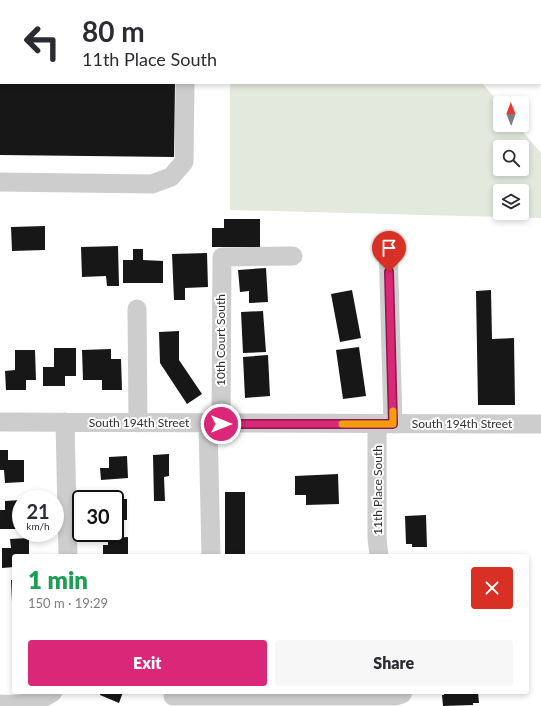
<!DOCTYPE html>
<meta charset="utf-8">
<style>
:root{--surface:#fff;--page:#f7f7f7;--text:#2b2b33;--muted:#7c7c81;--accent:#db2777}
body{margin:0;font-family:Lato,sans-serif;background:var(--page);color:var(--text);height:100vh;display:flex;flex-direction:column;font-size:15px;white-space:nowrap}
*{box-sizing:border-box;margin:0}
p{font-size:13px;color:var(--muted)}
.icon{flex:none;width:22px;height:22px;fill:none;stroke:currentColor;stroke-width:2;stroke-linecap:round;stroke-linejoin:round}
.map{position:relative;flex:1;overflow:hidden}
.side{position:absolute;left:12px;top:554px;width:517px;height:140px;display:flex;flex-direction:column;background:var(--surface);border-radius:4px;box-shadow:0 2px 6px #0003}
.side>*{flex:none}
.hud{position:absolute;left:0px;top:0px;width:541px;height:84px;box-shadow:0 2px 6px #0003;background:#fff;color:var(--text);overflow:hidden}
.needle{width:26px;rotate:359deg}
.controls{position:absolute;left:493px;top:96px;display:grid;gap:8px}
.controls a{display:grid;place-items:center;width:36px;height:36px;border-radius:4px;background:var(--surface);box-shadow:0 2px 6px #0003;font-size:20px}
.speed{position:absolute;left:12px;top:490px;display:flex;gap:8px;font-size:20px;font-weight:700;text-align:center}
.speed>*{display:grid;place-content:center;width:52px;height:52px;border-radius:50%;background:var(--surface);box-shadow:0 2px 6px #0003;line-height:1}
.speed small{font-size:10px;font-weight:400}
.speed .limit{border:2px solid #111;border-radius:6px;background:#fff;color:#111}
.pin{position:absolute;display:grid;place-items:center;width:34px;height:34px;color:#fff;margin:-41px -17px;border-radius:50% 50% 50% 0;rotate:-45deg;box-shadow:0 0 4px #0007}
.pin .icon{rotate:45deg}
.me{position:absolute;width:44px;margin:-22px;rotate:90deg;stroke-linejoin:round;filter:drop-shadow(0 0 3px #0008)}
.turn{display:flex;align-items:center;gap:14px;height:84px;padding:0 16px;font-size:18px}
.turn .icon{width:52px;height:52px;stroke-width:2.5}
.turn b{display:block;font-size:28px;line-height:34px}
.round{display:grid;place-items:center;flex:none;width:42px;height:42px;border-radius:4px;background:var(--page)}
.overview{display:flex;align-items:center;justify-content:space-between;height:68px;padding:0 16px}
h1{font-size:24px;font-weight:800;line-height:30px;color:#1e9e55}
.cta{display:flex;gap:8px;margin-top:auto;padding:8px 16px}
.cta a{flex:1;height:46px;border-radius:4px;background:var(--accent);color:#fff;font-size:16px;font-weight:800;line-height:46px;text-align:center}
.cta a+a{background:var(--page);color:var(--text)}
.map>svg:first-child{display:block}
.green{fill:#e3e9dd;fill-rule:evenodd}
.building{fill:#171717}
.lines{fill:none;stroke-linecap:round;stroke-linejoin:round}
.minor{stroke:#cdcdcd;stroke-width:19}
.route-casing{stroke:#8e194d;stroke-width:10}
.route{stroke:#db2777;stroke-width:7}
.slow{stroke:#f59e0b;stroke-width:7}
.labels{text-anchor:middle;stroke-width:4;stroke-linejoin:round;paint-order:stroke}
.street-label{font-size:12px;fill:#303030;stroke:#fff}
</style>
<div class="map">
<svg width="541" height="706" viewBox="0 0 541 706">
<rect width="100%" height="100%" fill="#fff"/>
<path class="green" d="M198,0H455V1H199Z
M230,83H482L500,104V125H517L541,153V218L230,210ZM500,147H522V169H500ZM500,191H522V213H500Z"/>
<path class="building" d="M0,83H175L174,157L0,155Z
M224,219H260V247H212V228H224Z
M45,226V250L12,251L11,227Z
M118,246L119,286H107L106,276L82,277L81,247Z
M133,249H143V260L163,261V283H123V260H133Z
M207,253L208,287L185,288V300H174L172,254Z
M266,268L268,302L249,303V291L240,292L238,270Z
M352,290L361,338L340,342L331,294Z
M491,290L492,339L514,338L515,405H478L476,291Z
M263,311L266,352L243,353L241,312Z
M179,331V360L202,394L187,404L160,363L159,332Z
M359,347L366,396L343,399L336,350Z
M54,348H76V376H65V386H43V367H54Z
M111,349V359H121L122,390H102V380H83L82,350Z
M15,350H35L36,380H26V390H6L5,371L15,370Z
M268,355L270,396L245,398L243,357Z
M0,450H8V460H24V482L5,483L4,470H0Z
M169,454V476L164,477L165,501H154L153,455Z
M127,456L128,478L101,480L100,468H109V457Z
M338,474L339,504L306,505V495H295V476Z
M225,492H245V556H225Z
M115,499H127V520H115Z
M21,500V519H15L16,529H0V510H5V501Z
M426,515L427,547H412V544H406L405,516Z
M128,537V556L103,555V545H108V538Z
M29,538V556H14V567L2,568V548H11L10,539Z
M11,580H14V602H12Z
M101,692H123L119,703L100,695Z
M444,692H478L479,703H473V705L443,706L442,695H444Z"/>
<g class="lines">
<path class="minor" d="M165,0L166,1
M0,3H1
M540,73L541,74
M0,182L152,184L171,177L184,162L185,83
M388,242L393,424
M137,309L138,423
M0,422L541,424
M65,422L68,556
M208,423L211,556
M221,423L222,257L293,256
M377,424V538L379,556
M173,696H396L402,694L403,692
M0,704C20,705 36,704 53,692"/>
</g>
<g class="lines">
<defs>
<path id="route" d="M221,424H393L389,272"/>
</defs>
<use href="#route" class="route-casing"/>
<use href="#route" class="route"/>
<path class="slow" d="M342,424H393V411"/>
</g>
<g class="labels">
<g class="street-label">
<text transform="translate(221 340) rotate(-90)" y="4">10th Court South</text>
<text x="139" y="427">South 194th Street</text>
<text x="462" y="428">South 194th Street</text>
<text transform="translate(378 490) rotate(-90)" y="4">11th Place South</text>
</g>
</g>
</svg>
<div class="controls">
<a><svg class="needle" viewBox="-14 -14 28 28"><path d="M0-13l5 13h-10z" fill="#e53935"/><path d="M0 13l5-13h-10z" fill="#7c7c81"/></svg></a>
<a><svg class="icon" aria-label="search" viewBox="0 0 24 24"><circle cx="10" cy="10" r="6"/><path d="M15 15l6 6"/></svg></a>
<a><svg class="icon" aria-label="layers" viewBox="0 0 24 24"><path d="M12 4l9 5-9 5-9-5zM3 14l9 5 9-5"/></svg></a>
</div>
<div class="speed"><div>21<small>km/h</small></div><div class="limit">30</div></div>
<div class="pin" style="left:389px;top:272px;background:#d93025"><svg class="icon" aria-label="arrive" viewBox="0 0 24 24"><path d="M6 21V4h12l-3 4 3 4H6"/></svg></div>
<svg class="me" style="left:221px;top:424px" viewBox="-20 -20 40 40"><circle r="17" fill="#db2777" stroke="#fff" stroke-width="3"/><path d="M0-11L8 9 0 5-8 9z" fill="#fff"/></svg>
<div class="hud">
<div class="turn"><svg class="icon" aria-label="left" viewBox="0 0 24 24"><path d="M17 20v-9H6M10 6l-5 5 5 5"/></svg><div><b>80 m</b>11th Place South</div></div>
</div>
<section class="side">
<div class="overview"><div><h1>1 min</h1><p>150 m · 19:29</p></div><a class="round" style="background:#d93025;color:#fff"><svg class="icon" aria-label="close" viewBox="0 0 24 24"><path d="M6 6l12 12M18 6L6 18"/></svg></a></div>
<div class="cta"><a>Exit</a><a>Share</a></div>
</section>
</div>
